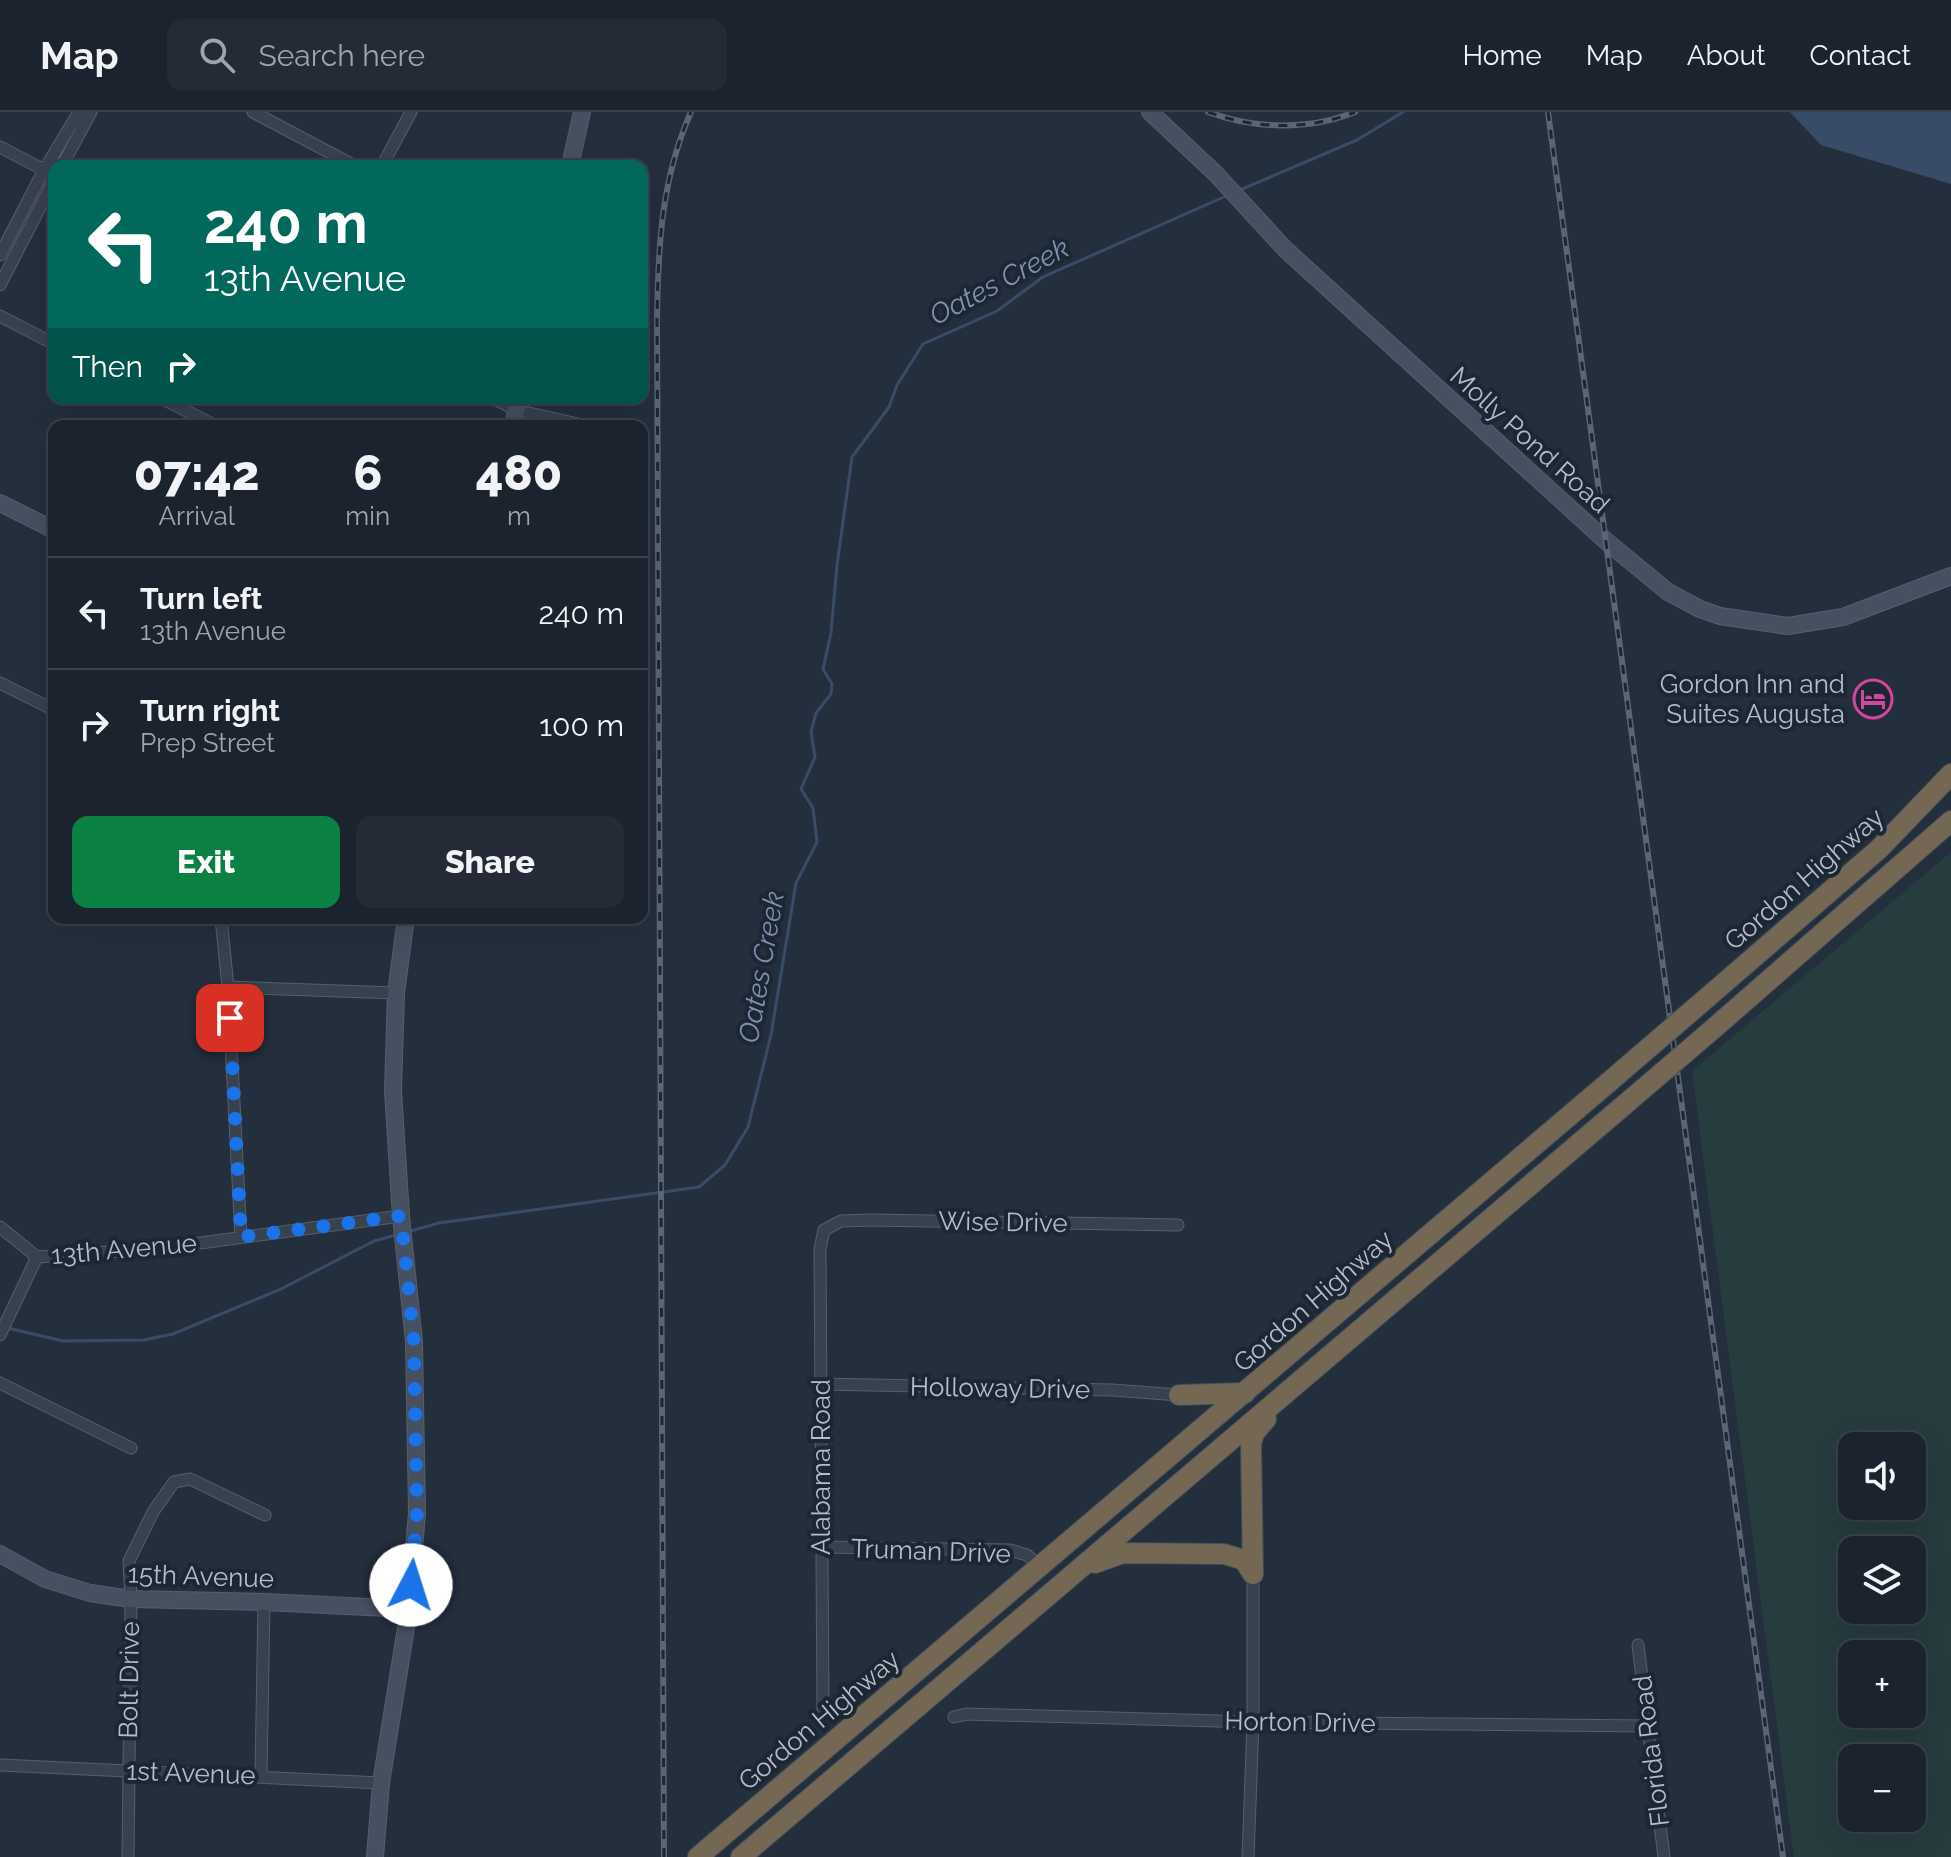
<!DOCTYPE html>
<meta charset="utf-8">
<style>
:root{--surface:#1b232e;--page:#242b36;--text:#f1f3f6;--muted:#a0a4aa;--line:#39404a;--accent:#0b8043}
body{margin:0;font-family:Raleway,sans-serif;background:var(--page);color:var(--text);height:100vh;display:flex;flex-direction:column;font-size:30px;white-space:nowrap}
*{box-sizing:border-box;margin:0}
p{font-size:26px;color:var(--muted)}
.icon{flex:none;width:44px;height:44px;fill:none;stroke:currentColor;stroke-width:2;stroke-linecap:round;stroke-linejoin:round}
.map{position:relative;flex:1;overflow:hidden}
.sheet{position:absolute;left:48px;top:308px;width:600px;height:504px;display:flex;flex-direction:column;background:var(--surface);border-radius:16px;box-shadow:0 8px 32px #0002,0 0 0 2px var(--line)}
.sheet>*{flex:none}
.banner{position:absolute;left:48px;top:48px;width:600px;height:244px;border-radius:16px;box-shadow:0 8px 32px #0002,0 0 0 2px var(--line);background:#00695c;color:#fff;overflow:hidden}
.controls{position:absolute;left:1838px;top:1320px;display:grid;gap:16px}
.controls a{display:grid;place-items:center;width:88px;height:88px;border-radius:16px;background:var(--surface);box-shadow:0 8px 32px #0002,0 0 0 2px var(--line);font-size:40px}
.pin{position:absolute;display:grid;place-items:center;width:68px;height:68px;color:#fff;margin:-34px;border-radius:16px;box-shadow:0 4px 12px #0006}
.me{position:absolute;width:88px;margin:-44px;rotate:5deg;stroke-linejoin:round;filter:drop-shadow(0 0 6px #0008)}
.turn{display:flex;align-items:center;gap:28px;height:168px;padding:0 24px;font-size:36px}
.turn .icon{width:104px;height:104px;stroke-width:2.5}
.turn b{display:block;font-size:56px;line-height:68px}
.then{display:flex;align-items:center;height:76px;padding:0 24px;background:#0003;gap:16px;font-size:30px}
.eta{display:flex;justify-content:space-evenly;align-items:center;height:136px;text-align:center}
.eta b{font-size:48px;font-weight:800;line-height:56px}
.button{display:flex;gap:16px;margin-top:auto;padding:16px 24px}
.button a{flex:1;height:92px;border-radius:16px;background:var(--accent);color:#fff;font-size:32px;font-weight:800;line-height:92px;text-align:center}
.button a+a{background:var(--page);color:var(--text)}
ul{padding:0;list-style:none}
li{display:flex;align-items:center;gap:24px;height:112px;padding:0 24px;border-top:2px solid var(--line)}
li div{flex:1}
li b{display:block;font-size:30px}
li em{font-style:normal}
header{display:flex;align-items:center;gap:48px;box-sizing:border-box;height:112px;padding:0 40px;background:var(--surface);border-bottom:2px solid var(--line)}
header strong{font-size:38px}
nav{display:flex;gap:44px;margin-inline-start:auto;font-size:28px}
.search{width:560px;height:72px;background:var(--page);display:flex;align-items:center;gap:20px;box-sizing:border-box;padding:0 28px;border-radius:16px;color:var(--muted);font-size:30px}
.map>svg:first-child{display:block}
.green{fill:#263c3f;fill-rule:evenodd}
.water{fill:#394c67}
.lines{fill:none;stroke-linecap:round;stroke-linejoin:round}
.stream{stroke:#394c67;stroke-width:3}
.street-casing{stroke:#565f6c;stroke-width:13}
.secondary-casing{stroke:#565f6c;stroke-width:18}
.highway-casing{stroke:#434c59;stroke-width:22}
.street{stroke:#38414e;stroke-width:11}
.secondary{stroke:#465061;stroke-width:16}
.highway{stroke:#746855;stroke-width:20}
.rail-casing{stroke:#5a6575;stroke-width:6}
.rail{stroke:#1d2633;stroke-width:3;stroke-dasharray:9;stroke-linecap:butt}
.highway-bridge-casing{stroke:#434c59;stroke-width:22;stroke-linecap:butt}
.highway-bridge{stroke:#746855;stroke-width:20}
.route{stroke:#1a73e8;stroke-width:14;stroke-dasharray:0 25.2}
.labels{text-anchor:middle;stroke-width:8;stroke-linejoin:round;paint-order:stroke}
.street-label{font-size:26px;fill:#b4bcc9;stroke:#1d2633}
.poi-label{font-size:26px;fill:#b4bcc9;stroke:#1d2633;text-anchor:end}
.water-label{font-size:28px;font-style:italic;fill:#7c92b1;stroke:#1d2633}
</style>
<header>
<strong>Map</strong>
<div class="search"><svg class="icon" aria-label="search" viewBox="0 0 24 24"><circle cx="10" cy="10" r="6"/><path d="M15 15l6 6"/></svg>Search here</div>
<nav><a>Home</a><a>Map</a><a>About</a><a>Contact</a></nav>
</header>
<div class="map">
<svg width="1951" height="1745" viewBox="0 0 1951 1745">
<rect width="100%" height="100%" fill="#242f3e"/>
<path class="green" d="M1951,740V1745H1794L1692,959ZM1852,1334H1912V1394H1852ZM1852,1438H1912V1498H1852ZM1852,1542H1912V1602H1852ZM1852,1646H1912V1706H1852Z"/>
<path class="water" d="M1790,0H1951V72L1821,33Z"/>
<g class="lines">
<path class="stream" d="M1240,78L1357,28L1403,0
M407,1120L439,1111L699,1075L725,1053L748,1015L771,923L796,771L817,730L813,696L801,677L815,645L811,620L816,601L831,582L832,572L823,557L831,521L837,453L852,345L889,295L897,273L923,232L997,199L1043,165L1226,84
M8,1216L63,1229L144,1228L173,1222L281,1177L374,1129L396,1123"/>
<defs>
<path id="street" d="M253,0L355,54
M0,35L50,61
M62,54L91,0
M382,54L411,0
M0,143L44,58L79,0
M0,173L54,68
M0,204L54,232
M161,286L216,314
M493,286L516,298L587,314
M0,571L54,598
M221,806L228,875L241,1125
M228,875L396,881
M0,1115L37,1145L163,1136L401,1104
M0,1223L37,1145
M0,1271L131,1336
M821,1272L1112,1278L1179,1283
M821,1435L1010,1438L1027,1443L1038,1453
M1638,1533L1664,1745
M823,1599L820,1137L824,1118L841,1109L871,1108L1178,1113
M954,1605L967,1602L1253,1610L1648,1614
M0,1653L381,1671
M261,1663L264,1490
M128,1745L131,1487L129,1449L153,1400L174,1370L190,1367L265,1403
M1248,1745L1253,1610V1462"/>
<path id="secondary" d="M1150,0L1216,62L1285,137L1606,429L1668,480L1700,497L1720,504L1788,514L1843,505L1951,464
M570,54L582,0
M513,314L519,286
M0,391L54,418
M0,1442L45,1467L90,1481L131,1487L264,1490L409,1497
M375,1745L381,1671L409,1497L417,1401L414,1230L401,1104L393,979L396,881L406,806"/>
<path id="highway" d="M1709,884L1879,737L1951,662
M1713,917L1951,709
M1179,1283L1245,1281
M1095,1451L1123,1441L1224,1442L1244,1448L1253,1462
M1253,1462L1251,1332L1254,1321L1266,1307
M698,1745L1609,970
M741,1745L1623,994"/>
</defs>
<use href="#street" class="street-casing"/>
<use href="#secondary" class="secondary-casing"/>
<use href="#highway" class="highway-casing"/>
<use href="#street" class="street"/>
<use href="#secondary" class="secondary"/>
<use href="#highway" class="highway"/>
<defs>
<path id="rail" d="M1208,0C1254,17 1308,19 1355,0
M1548,0L1783,1745
M664,1745L657,208C658,136 661,67 691,0"/>
</defs>
<use href="#rail" class="rail-casing"/>
<use href="#rail" class="rail"/>
<defs>
<path id="highway-bridge" d="M1609,970L1709,884
M1623,994L1713,917"/>
</defs>
<use href="#highway-bridge" class="highway-bridge-casing"/>
<use href="#highway-bridge" class="highway-bridge"/>
</g>
<g class="lines">
<path class="route" d="M230,906L241,1125L401,1104L414,1230L417,1401L411,1473"/>
</g>
<defs>
<symbol id="hotel-ring" viewBox="-11 -11 22 22"><circle r="9.5" fill="#1d2633" stroke="#d1479c" stroke-width="1.5"/><path d="M-6-4.5h1.5V1H6V5H4.5V3h-9V5H-6ZM-4 0a1.8 1.8 0 1 1 3.6 0ZM.5 0V-2.5h3Q6-2.5 6 0Z" fill="#d1479c"/></symbol>
</defs>
<g fill-rule="evenodd">
<use href="#hotel-ring" x="1851" y="565" width="44" height="44"/>
</g>
<g class="labels">
<g class="street-label">
<text transform="translate(1530 328) rotate(42)" y="9">Molly Pond Road</text>
<text transform="translate(1804 767) rotate(-41)" y="9">Gordon Highway</text>
<text transform="translate(1003 1110) rotate(1)" y="9">Wise Drive</text>
<text transform="translate(124 1137) rotate(-5)" y="9">13th Avenue</text>
<text transform="translate(1313 1189) rotate(-41)" y="9">Gordon Highway</text>
<text transform="translate(1000 1276) rotate(1)" y="9">Holloway Drive</text>
<text transform="translate(821 1355) rotate(-90)" y="9">Alabama Road</text>
<text transform="translate(931 1439) rotate(2)" y="9">Truman Drive</text>
<text transform="translate(201 1464) rotate(2)" y="9">15th Avenue</text>
<text transform="translate(129 1568) rotate(-89)" y="9">Bolt Drive</text>
<text transform="translate(819 1608) rotate(-40)" y="9">Gordon Highway</text>
<text transform="translate(1300 1610) rotate(1)" y="9">Horton Drive</text>
<text transform="translate(1651 1639) rotate(-97)" y="9">Florida Road</text>
<text transform="translate(191 1661) rotate(2)" y="9">1st Avenue</text>
</g>
<g class="poi-label">
<text x="1845" y="581">Gordon Inn and<tspan x="1845" dy="30">Suites Augusta</tspan></text>
</g>
<g class="water-label">
<text transform="translate(999 169) rotate(-28)" y="10">Oates Creek</text>
<text transform="translate(761 855) rotate(-80)" y="10">Oates Creek</text>
</g>
</g>
</svg>
<div class="controls">
<a><svg class="icon" aria-label="sound" viewBox="0 0 24 24"><path d="M4 9h4l5-4v14l-5-4H4zM17 9q2 3 0 6"/></svg></a>
<a><svg class="icon" aria-label="layers" viewBox="0 0 24 24"><path d="M12 4l9 5-9 5-9-5zM3 14l9 5 9-5"/></svg></a>
<a>+</a>
<a>−</a>
</div>
<div class="pin" style="left:230px;top:906px;background:#d93025"><svg class="icon" aria-label="arrive" viewBox="0 0 24 24"><path d="M6 21V4h12l-3 4 3 4H6"/></svg></div>
<svg class="me" style="left:411px;top:1473px" viewBox="-20 -20 40 40"><circle r="19" fill="#fff"/><path d="M0-13L10 11 0 6-10 11z" fill="#1a73e8"/></svg>
<div class="banner">
<div class="turn"><svg class="icon" aria-label="left" viewBox="0 0 24 24"><path d="M17 20v-9H6M10 6l-5 5 5 5"/></svg><div><b>240 m</b>13th Avenue</div></div>
<div class="then">Then<svg class="icon" aria-label="right" viewBox="0 0 24 24"><path d="M7 20v-9h11M14 6l5 5-5 5"/></svg></div>
</div>
<section class="sheet">
<div class="eta">
<div><b>07:42</b><p>Arrival</p></div>
<div><b>6</b><p>min</p></div>
<div><b>480</b><p>m</p></div>
</div>
<ul>
<li><svg class="icon" aria-label="left" viewBox="0 0 24 24"><path d="M17 20v-9H6M10 6l-5 5 5 5"/></svg><div><b>Turn left</b><p>13th Avenue</p></div><em>240 m</em></li>
<li><svg class="icon" aria-label="right" viewBox="0 0 24 24"><path d="M7 20v-9h11M14 6l5 5-5 5"/></svg><div><b>Turn right</b><p>Prep Street</p></div><em>100 m</em></li>
</ul>
<div class="button"><a>Exit</a><a>Share</a></div>
</section>
</div>
